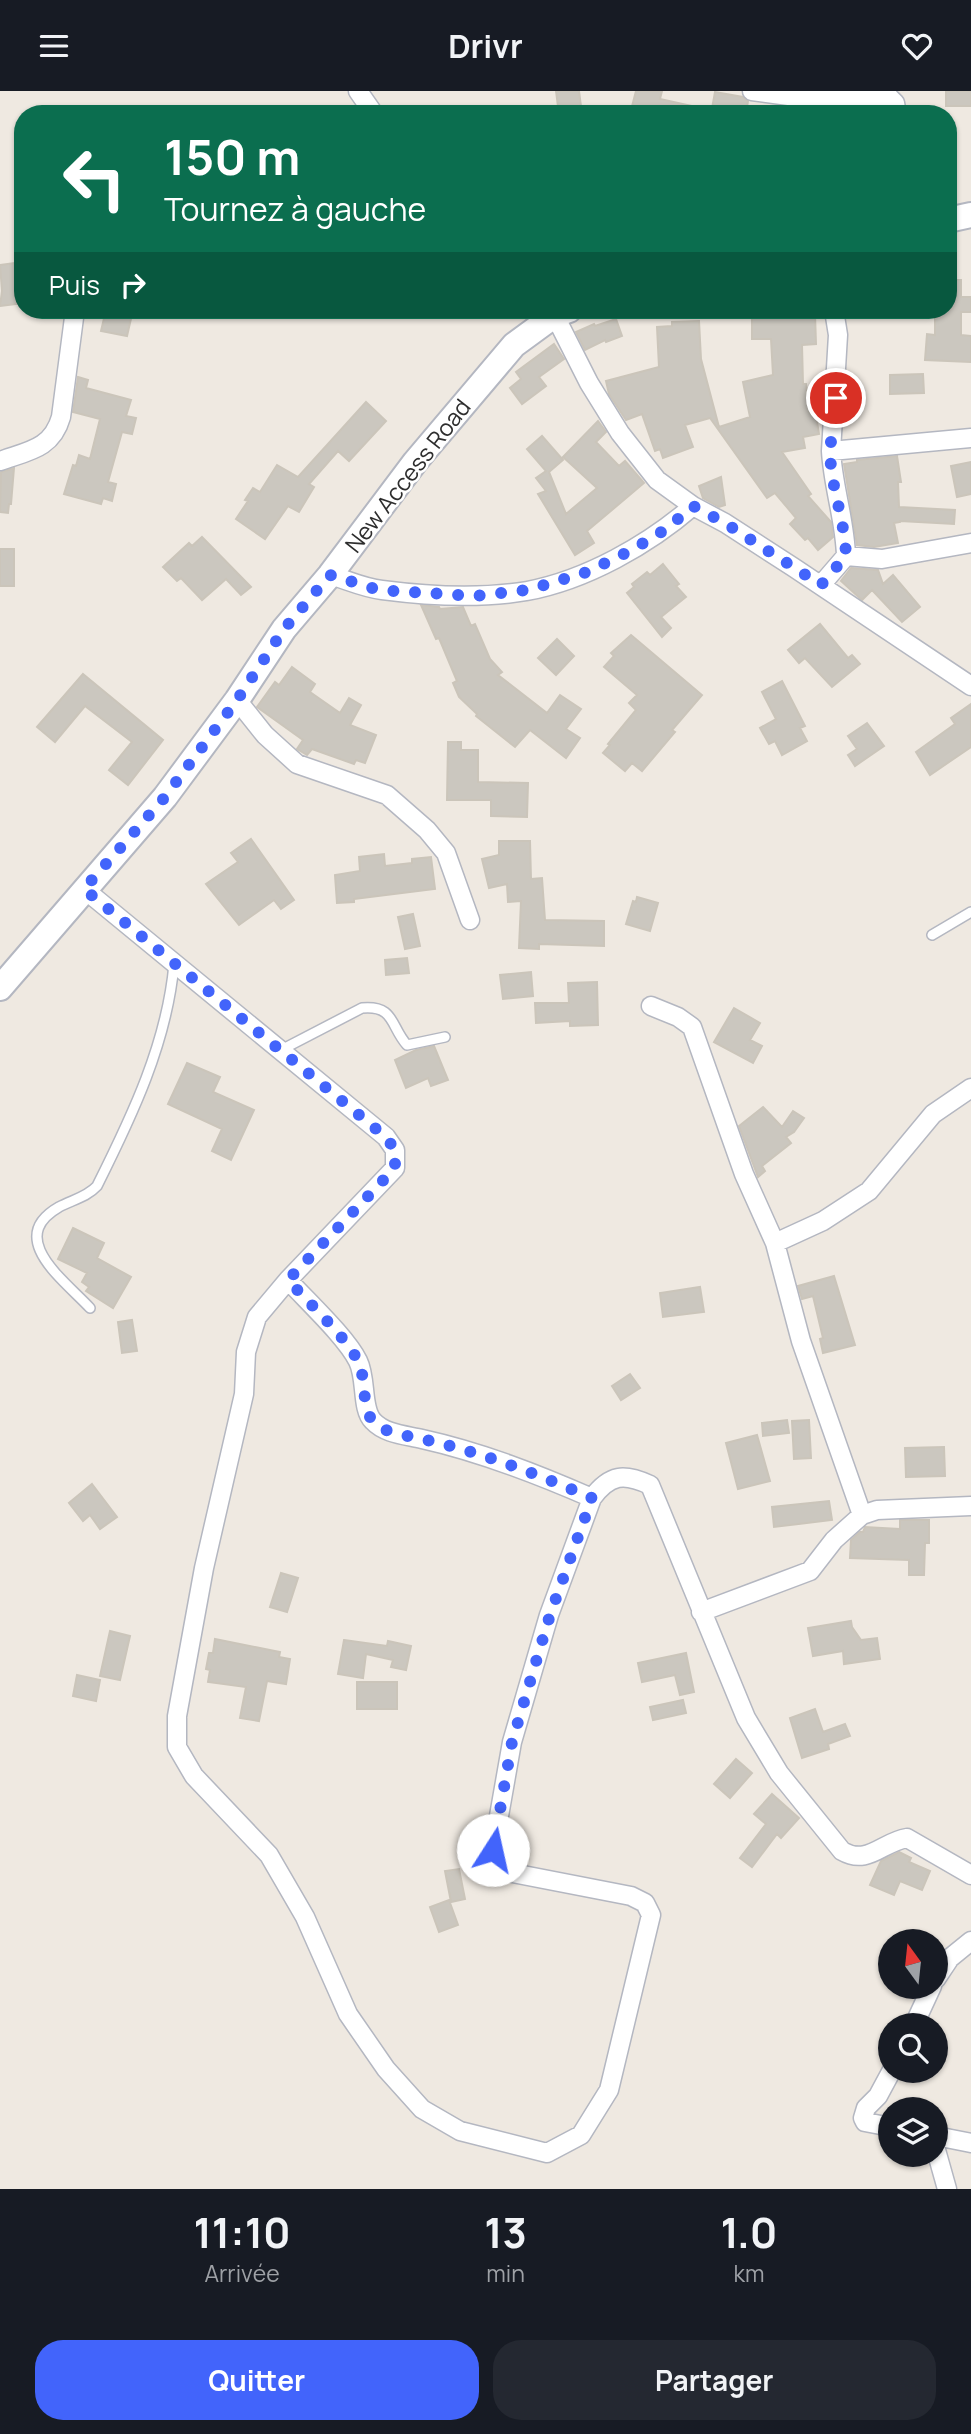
<!DOCTYPE html>
<html lang="fr">
<meta charset="utf-8">
<style>
:root{--surface:#171b24;--page:#242831;--text:#f1f3f6;--muted:#9ea1a6;--accent:#4264fb}
body{margin:0;font-family:Manrope,sans-serif;background:var(--page);color:var(--text);height:100vh;display:flex;flex-direction:column;font-size:26px;white-space:nowrap}
*{box-sizing:border-box;margin:0}
p{font-size:23px;color:var(--muted)}
.icon{flex:none;width:38px;height:38px;fill:none;stroke:currentColor;stroke-width:2;stroke-linecap:round;stroke-linejoin:round}
.map{position:relative;height:2098px;overflow:hidden}
.panel{display:flex;flex-direction:column;background:var(--surface);flex:1}
.panel>*{flex:none}
.top-card{position:absolute;left:14px;top:14px;width:943px;height:214px;border-radius:28px;box-shadow:0 2px 5px #0004;background:#0b6e4f;color:#fff;overflow:hidden}
.needle{width:46px;rotate:345deg}
.buttons{position:absolute;left:878px;top:1838px;display:grid;gap:14px}
.buttons a{display:grid;place-items:center;width:70px;height:70px;border-radius:50%;background:var(--surface);box-shadow:0 2px 5px #0004;font-size:35px}
.pin{position:absolute;display:grid;place-items:center;width:60px;height:60px;color:#fff;margin:-30px;border:4px solid #fff;border-radius:50%;box-shadow:0 2px 7px #0007}
.me{position:absolute;width:77px;margin:-38px;rotate:10deg;stroke-linejoin:round;filter:drop-shadow(0 0 5px #0008)}
.turn{display:flex;align-items:center;gap:24px;height:147px;padding:0 35px;font-size:32px}
.turn .icon{width:91px;height:91px;stroke-width:2.5}
.turn b{display:block;font-size:49px;line-height:60px}
.then{display:flex;align-items:center;height:66px;padding:0 35px;background:#0003;gap:14px;font-size:26px}
.eta{display:flex;justify-content:space-evenly;align-items:center;height:119px;text-align:center}
.eta b{font-size:42px;font-weight:700;line-height:49px}
.cta{display:flex;gap:14px;margin-top:auto;padding:14px 35px}
.cta a{flex:1;height:80px;border-radius:28px;background:var(--accent);color:#fff;font-size:28px;font-weight:700;line-height:80px;text-align:center}
.cta a+a{background:var(--page);color:var(--text)}
header{display:flex;justify-content:space-between;align-items:center;height:91px;padding:0 35px;background:var(--surface);font-size:32px;font-weight:700}
.map>svg:first-child{display:block}
.building{fill:#cbc7bf;stroke:#cbc5ba;stroke-width:2}
.lines{fill:none;stroke-linecap:round;stroke-linejoin:round}
.service-casing{stroke:#b4b7c1;stroke-width:12}
.minor-casing{stroke:#b4b7c1;stroke-width:21}
.secondary-casing{stroke:#b4b7c1;stroke-width:28}
.service{stroke:#fff;stroke-width:9}
.minor{stroke:#fff;stroke-width:18}
.secondary{stroke:#fff;stroke-width:24}
.route{stroke:#4264fb;stroke-width:12;stroke-dasharray:0 21.6}
.labels{text-anchor:middle;stroke-width:5;stroke-linejoin:round;paint-order:stroke}
.street-label{font-size:23px;fill:#2e2e2e;stroke:#fff}
</style>
<header><svg class="icon" aria-label="menu" viewBox="0 0 24 24"><path d="M4 6h16M4 12h16M4 18h16"/></svg>Drivr<svg class="icon" aria-label="heart" viewBox="0 0 24 24"><path d="M12 20l-8-8c-3-5 5-10 8-4 3-6 11-1 8 4z"/></svg></header>
<div class="map">
<svg width="971" height="2098" viewBox="0 0 971 2098">
<rect width="100%" height="100%" fill="#efe9e1"/>
<path class="building" d="M556,0H579L582,23H559Z
M636,0H662L660,8L701,17L700,23H630Z
M946,0H971V15H946Z
M715,1L743,6L748,10L746,23H711Z
M23,171V212L0,215L2,200L0,174Z
M948,189H961V206H971V221H961V244L971,245V271L925,269L927,243L935,244V219H948Z
M106,219H133L127,245L101,240Z
M752,219H800V224L815,223L816,253L802,254L803,293H806L809,320L815,319L819,343L803,346L805,357L782,361L811,403L808,405L831,431L833,446L818,459L808,447L805,449L790,433L796,427L775,402L767,407L710,327L685,334L693,356L663,367L660,358L655,360L642,323L626,329L609,303L606,290L659,276L657,236L672,235V231L699,230L701,268L719,336L750,326L743,291L773,284L771,248H752Z
M616,228L622,245L606,251L605,249L585,259L576,241L594,233L595,235Z
M554,253L564,268L539,286L546,295L522,313L510,297L521,288L516,281Z
M923,283L924,302L890,303V284Z
M78,286L88,289L86,297L131,309L126,325L136,327L132,343L122,341L108,391L116,393L112,410L103,407L101,413L64,403L73,374L76,375L79,364L90,368L100,328L73,321Z
M366,311L386,330L349,370L338,360L309,393L314,396L299,421L288,415L265,448L236,428L248,410L245,409L253,397L260,401L277,374L298,386Z
M598,330L606,341L596,351L619,375L625,370L644,392L587,440L594,452L575,464L538,403L546,400L536,387L546,380L527,358L542,345L563,369L549,381L566,423L597,397L563,366Z
M897,365L901,391H898L899,416L955,419L954,433L900,430V431L894,432L898,452L874,456L857,454L844,373L857,371V369Z
M971,371V403L957,406L951,375Z
M14,377L11,413H9L8,422L0,421L1,381Z
M721,386L725,414L719,416L703,407L699,395Z
M202,446L251,496L241,504L226,488L202,509L181,487L177,490L163,476L189,452L192,455Z
M0,458H14V495H0Z
M663,473L679,493L676,495L686,506L661,526L671,537L662,546L627,502L634,496L632,493L647,481L650,484Z
M851,477L878,479L883,493L893,484L920,516L902,531L872,499L862,509L841,490Z
M421,514L439,516L440,518L463,516L471,535L475,533L490,568L502,581L498,584L547,622L560,604L581,618L566,638L580,647L566,667L530,639L515,656L476,625L477,623L459,606L453,592L457,590L439,547L436,548Z
M820,533L848,567L852,564L860,573L832,596L805,567L799,572L788,559Z
M631,544L702,604L672,639L675,641L642,680L632,672L625,680L603,662L610,654L608,653L636,619L629,612L637,604L604,576L614,565L611,562Z
M557,548L574,565L556,584L538,567Z
M292,576L315,593L310,601L340,622L349,607L361,614L350,634L376,644L365,672L356,669L354,673L312,658L307,664L297,658L303,649L257,616L275,591L279,594Z
M83,583L163,649L128,694L109,679L132,651L85,615L55,651L37,636Z
M782,590L805,635L800,637L807,650L782,664L775,650L769,653L760,637L776,628L762,601Z
M971,613V656L930,684L916,661L955,633L951,627Z
M867,632L884,655L855,675L848,664L857,658L848,645Z
M448,651H461V659H478V691L528,692L527,726L491,725V709H447Z
M251,748L294,809L281,818L274,809L239,834L206,793L238,771L231,762Z
M499,750H530L531,788L542,787L545,829L604,830V855L539,853V858L519,857L521,810L508,811L507,793L489,797L482,768L499,764Z
M384,763L385,775L412,772V768L431,766L435,798L354,808V811L337,812L335,784L360,780L359,766Z
M637,806L658,812L650,840L626,833L633,810L636,811Z
M413,823L420,855L405,858L398,826Z
M407,867L409,882L386,884L385,869Z
M531,881L533,905L503,908L500,884Z
M597,891L598,934L570,935V930L536,932L535,912H569L568,892Z
M734,917L760,932L750,949L762,955L753,972L714,951Z
M434,955L448,989L431,995L428,987L406,997L395,969L416,959Z
M187,972L220,986L213,1001L254,1019L231,1069L212,1060L222,1038L168,1013Z
M763,1016L782,1036L793,1020L804,1027L794,1041L786,1046L791,1052L762,1075L765,1080L758,1086L739,1035Z
M73,1137L104,1152L97,1167L131,1186L113,1217L86,1200L89,1196L82,1191L87,1182L58,1168Z
M834,1185L855,1254L823,1262L820,1248L823,1247L813,1205L802,1208L798,1195Z
M700,1196L704,1221L663,1226L660,1202Z
M132,1229L137,1260L122,1262L118,1231Z
M630,1283L640,1297L621,1309L612,1295Z
M787,1329L789,1342L763,1345L762,1332Z
M809,1329L811,1367L794,1368L792,1330Z
M757,1344L770,1390L738,1398L726,1352Z
M944,1356L945,1385L906,1386L905,1357Z
M92,1393L117,1426L100,1438L90,1424L83,1430L69,1412Z
M829,1410L832,1429L774,1436L772,1416Z
M900,1429H929V1452H925L924,1484H909V1469L850,1467L851,1449L860,1441H863L865,1436L900,1438Z
M281,1482L298,1487L287,1521L270,1516Z
M851,1530L852,1536L861,1549L877,1547L880,1568L844,1573L843,1560L813,1565L808,1537Z
M110,1540L130,1545L120,1589L100,1585Z
M215,1548L280,1561L279,1566L290,1568L286,1593L267,1590L259,1630L240,1627L246,1596L208,1591L210,1579L206,1578L209,1562H213Z
M344,1549L387,1555L388,1550L411,1555L406,1579L391,1576L393,1569L366,1563L363,1587L338,1583Z
M686,1562L694,1601L680,1604L675,1584L642,1591L638,1572Z
M77,1584L100,1589L96,1610L73,1605Z
M357,1591H397V1618H357Z
M683,1609L686,1622L653,1629L650,1616Z
M815,1618L823,1641L845,1633L850,1645L828,1653L829,1658L802,1667L790,1627Z
M736,1668L752,1682L730,1707L714,1693Z
M772,1703L799,1727L781,1747L777,1743L752,1776L740,1767L766,1733L754,1723Z
M899,1761L911,1767L909,1771L930,1780L922,1799L900,1790L894,1804L870,1794L881,1770Z
M459,1778L465,1808L451,1811L445,1780Z
M449,1809L458,1834L439,1841L430,1816Z"/>
<g class="lines">
<defs>
<path id="service" d="M932,844L971,821
M281,959L362,917C395,914 390,935 407,954L445,946
M90,1217C64,1189 5,1147 59,1116C72,1109 87,1106 97,1095C132,1025 167,952 174,873"/>
<path id="minor" d="M358,0L374,23
M752,0L796,6L890,7L895,12L897,23
M552,219L589,292L620,342L657,389L693,415L725,432L793,476L971,595
M834,219L838,244L831,360L971,347
M0,370C28,360 52,358 61,326L75,219
M846,465L882,468L971,452
M330,484C347,489 364,497 382,499C428,505 480,508 527,500C586,489 648,454 693,415
M821,494L846,465C845,429 833,396 831,360
M237,609L265,644L297,673L387,704L427,739L446,762L470,829
M84,798L386,1046L395,1059V1077L288,1189L257,1226L246,1261L244,1303L204,1477L177,1625V1656L194,1685L269,1764L305,1826L348,1923L386,1978L422,2018L460,2040L547,2062L581,2044L609,1999L651,1824L645,1812L631,1805L502,1780L493,1773V1759L512,1651L549,1524L592,1407C610,1383 624,1382 650,1394L746,1627L779,1682L842,1760C868,1775 882,1751 907,1747L971,1784
M651,915L678,926L692,936L744,1083L775,1152L801,1250L862,1424
M775,1152L823,1130L869,1100L933,1023L971,997
M288,1189C308,1211 346,1246 358,1270C367,1288 361,1318 373,1330C385,1343 405,1344 422,1348C481,1361 537,1383 592,1407
M701,1521L810,1480L834,1449L862,1424L877,1419L971,1415
M936,1888L950,1867L971,1850
M914,1934L932,1895
M891,2036L865,2031L863,2027L866,2017L878,2005L892,1979
M936,2045L971,2052
M936,2059L947,2098"/>
<path id="secondary" d="M948,129L971,124
M0,897L165,706L237,609L284,538L330,484L415,371L514,254L555,224L569,219"/>
</defs>
<use href="#service" class="service-casing"/>
<use href="#minor" class="minor-casing"/>
<use href="#secondary" class="secondary-casing"/>
<use href="#service" class="service"/>
<use href="#minor" class="minor"/>
<use href="#secondary" class="secondary"/>
</g>
<g class="lines">
<path class="route" d="M493,1759L512,1651L550,1524L592,1407C537,1383 481,1361 422,1348C405,1344 385,1343 373,1330C361,1318 367,1288 358,1270C346,1246 308,1211 288,1189L395,1077V1059L386,1046L84,798L165,706L237,609L284,538L330,484L379,499L475,505L528,499L587,481L632,459L666,438L693,415L725,432L821,494L846,465C845,437 837,412 832,384C828,359 833,332 836,307"/>
</g>
<g class="labels">
<g class="street-label">
<text transform="translate(408 385) rotate(-52)" y="8">New Access Road</text>
</g>
</g>
</svg>
<div class="buttons">
<a><svg class="needle" viewBox="-14 -14 28 28"><path d="M0-13l5 13h-10z" fill="#e53935"/><path d="M0 13l5-13h-10z" fill="#9ea1a6"/></svg></a>
<a><svg class="icon" aria-label="search" viewBox="0 0 24 24"><circle cx="10" cy="10" r="6"/><path d="M15 15l6 6"/></svg></a>
<a><svg class="icon" aria-label="layers" viewBox="0 0 24 24"><path d="M12 4l9 5-9 5-9-5zM3 14l9 5 9-5"/></svg></a>
</div>
<div class="pin" style="left:836px;top:307px;background:#d93025"><svg class="icon" aria-label="arrive" viewBox="0 0 24 24"><path d="M6 21V4h12l-3 4 3 4H6"/></svg></div>
<svg class="me" style="left:493px;top:1759px" viewBox="-20 -20 40 40"><circle r="19" fill="#fff"/><path d="M0-13L10 11 0 6-10 11z" fill="#4264fb"/></svg>
<div class="top-card">
<div class="turn"><svg class="icon" aria-label="left" viewBox="0 0 24 24"><path d="M17 20v-9H6M10 6l-5 5 5 5"/></svg><div><b>150 m</b>Tournez à gauche</div></div>
<div class="then">Puis<svg class="icon" aria-label="right" viewBox="0 0 24 24"><path d="M7 20v-9h11M14 6l5 5-5 5"/></svg></div>
</div>
</div>
<section class="panel">
<div class="eta">
<div><b>11:10</b><p>Arrivée</p></div>
<div><b>13</b><p>min</p></div>
<div><b>1.0</b><p>km</p></div>
</div>
<div class="cta"><a>Quitter</a><a>Partager</a></div>
</section>
